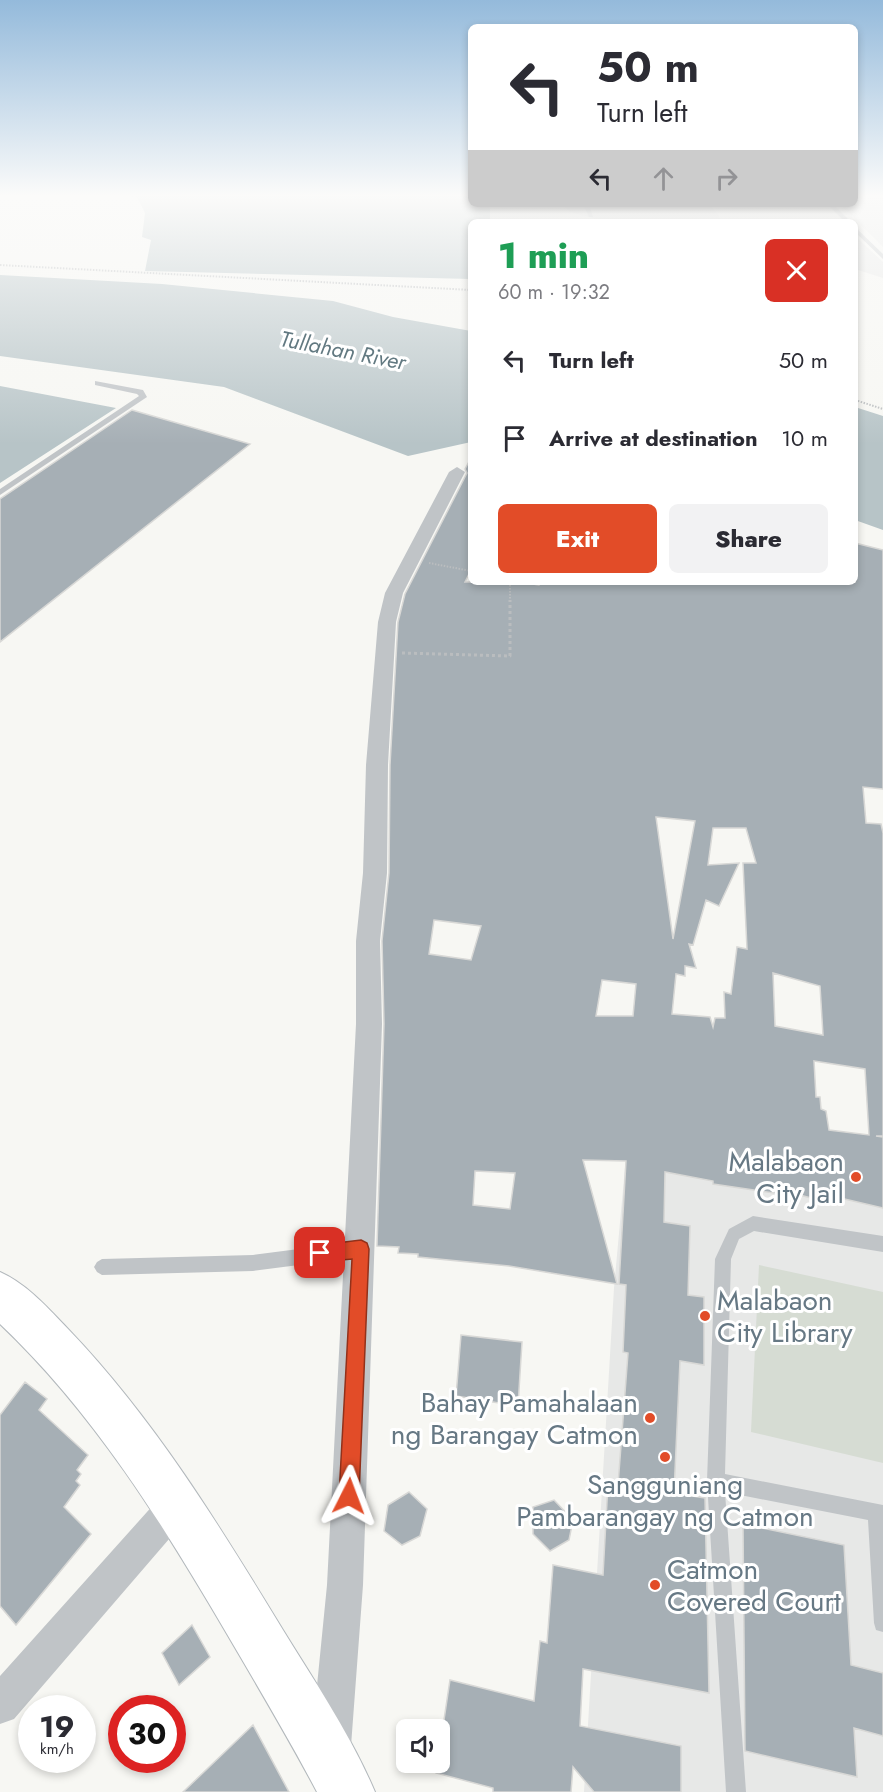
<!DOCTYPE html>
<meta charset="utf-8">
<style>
:root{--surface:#fff;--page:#f2f2f3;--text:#2b2b33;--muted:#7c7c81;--accent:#e24c28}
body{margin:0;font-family:Jost,sans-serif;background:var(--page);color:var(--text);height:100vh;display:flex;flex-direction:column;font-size:22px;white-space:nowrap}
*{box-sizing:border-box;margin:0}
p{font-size:20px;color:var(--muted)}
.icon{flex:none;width:33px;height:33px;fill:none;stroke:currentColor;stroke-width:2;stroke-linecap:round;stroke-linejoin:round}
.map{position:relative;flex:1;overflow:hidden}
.side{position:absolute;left:468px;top:219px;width:390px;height:366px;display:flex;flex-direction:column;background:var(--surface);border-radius:9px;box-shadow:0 3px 9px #0003}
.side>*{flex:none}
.guide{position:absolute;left:468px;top:24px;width:390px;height:183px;border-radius:9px;box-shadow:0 3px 9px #0003;background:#fff;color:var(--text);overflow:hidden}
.controls{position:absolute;left:396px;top:1719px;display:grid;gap:12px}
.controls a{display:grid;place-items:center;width:54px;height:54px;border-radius:9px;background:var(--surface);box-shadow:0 3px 9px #0003;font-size:30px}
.speed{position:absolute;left:18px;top:1695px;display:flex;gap:12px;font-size:30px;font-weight:700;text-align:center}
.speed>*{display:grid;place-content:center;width:78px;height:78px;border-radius:50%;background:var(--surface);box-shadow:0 3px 9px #0003;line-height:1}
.speed small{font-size:15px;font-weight:400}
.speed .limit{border:9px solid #d22;background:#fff;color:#111}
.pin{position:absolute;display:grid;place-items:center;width:51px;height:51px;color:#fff;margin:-26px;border-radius:12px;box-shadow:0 3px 9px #0006}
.me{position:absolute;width:66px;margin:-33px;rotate:3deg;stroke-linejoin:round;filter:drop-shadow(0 0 4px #0008)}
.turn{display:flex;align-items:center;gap:21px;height:126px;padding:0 30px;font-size:27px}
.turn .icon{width:78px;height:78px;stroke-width:2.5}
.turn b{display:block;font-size:42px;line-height:51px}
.lanes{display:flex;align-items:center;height:57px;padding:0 30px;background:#0003;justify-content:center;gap:30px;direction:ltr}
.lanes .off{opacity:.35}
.round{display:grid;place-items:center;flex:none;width:63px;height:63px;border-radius:9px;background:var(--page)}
.overview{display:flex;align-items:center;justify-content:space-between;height:102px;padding:0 30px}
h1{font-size:36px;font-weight:800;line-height:45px;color:#1e9e55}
.button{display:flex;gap:12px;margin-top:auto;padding:12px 30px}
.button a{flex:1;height:69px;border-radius:9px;background:var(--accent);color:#fff;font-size:24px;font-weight:800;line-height:69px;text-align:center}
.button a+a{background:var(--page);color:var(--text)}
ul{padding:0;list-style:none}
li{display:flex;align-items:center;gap:18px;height:78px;padding:0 30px}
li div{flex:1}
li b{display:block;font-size:22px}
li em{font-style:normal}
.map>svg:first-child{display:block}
.built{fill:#e7e8e7}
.green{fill:#d6dcd3}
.water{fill:#b7c4c7}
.building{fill:#a6afb5;stroke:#d8d8d6;stroke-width:1.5;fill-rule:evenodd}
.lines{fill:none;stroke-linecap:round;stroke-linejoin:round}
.secondary-casing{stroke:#b2b8bc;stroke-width:2}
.path-far1{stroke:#babdbf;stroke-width:2;stroke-dasharray:1.5 1.5;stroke-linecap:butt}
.path{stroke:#babdbf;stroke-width:3;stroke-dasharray:3 3;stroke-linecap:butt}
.service{fill:#c0c4c7;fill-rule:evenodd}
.minor{fill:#c0c4c7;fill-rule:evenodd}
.secondary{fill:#fff;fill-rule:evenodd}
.route{fill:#e24c28;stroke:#93311a;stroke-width:1.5}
.poi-dot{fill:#e24c28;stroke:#fff;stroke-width:2}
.labels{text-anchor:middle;stroke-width:6;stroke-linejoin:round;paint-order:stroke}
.far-water-label{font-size:22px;font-style:italic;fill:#627981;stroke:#fff}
.near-poi-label{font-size:28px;fill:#667884;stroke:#fff;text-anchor:end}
</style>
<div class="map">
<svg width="883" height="1792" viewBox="0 0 883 1792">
<rect width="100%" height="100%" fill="#f7f7f3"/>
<path class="built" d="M883,198V247L840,204H855V199Z
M561,204H710L723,222H607L570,212Z
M855,236L883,262V278L855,269Z
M630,1113L883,1158V1792H584L614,1288Z"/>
<path class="green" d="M759,1265L883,1292V1463L751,1432Z"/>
<path class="water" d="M118,194H471V204H487L490,209V222H471V279L145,271L151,240L142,237L145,213L137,197Z
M0,275L162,284L333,301L393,317L471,331V442L408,456L224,387L0,356Z
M0,386L116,408L0,483Z
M855,407L883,416V530L855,520Z"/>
<path class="building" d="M132,410L250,444L0,642V499Z
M471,458V570L465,582H518L539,585L540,582H855V543L883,550V789L863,787L866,823L881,824L883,833V1136H876L883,1137V1208L823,1194V1201L788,1192V1195L713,1184V1181L665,1172L664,1222L690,1226L688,1295L704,1297V1365L680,1361L674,1493L705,1498L709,1693L583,1669L580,1726L681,1746V1792H594L573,1767L571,1792H493V1788L436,1773L450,1680L534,1701L540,1641L547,1643L553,1565L603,1575L608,1483L618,1485L628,1353L623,1352L626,1285L619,1284L626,1161L583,1160L617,1284L509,1266L418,1257V1254L398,1253L399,1247L377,1246L384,1024L382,941L389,873L390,765L398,622L405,594L467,473L465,469ZM656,817L695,821L673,939ZM713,828H746L756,863H743L747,949L737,947L731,994L724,992L725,1018H715L713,1027L710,1017L672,1014L676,974L685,976V966L696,968L689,944L693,945L706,900L719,906L739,863L708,865ZM434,920L481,926L471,960L429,954ZM773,973L820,986L823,1035L775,1026ZM602,980L636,984L633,1016H596ZM814,1061L865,1069L869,1135L829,1130L826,1111L821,1109L820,1097H816ZM475,1171L515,1173L510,1209L473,1205Z
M461,1335L522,1342L518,1406L456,1396Z
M25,1382L47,1399L39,1410L88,1455L77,1470L81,1474L76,1481L80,1485L64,1507L91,1534L16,1625L0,1606V1415Z
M409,1492L427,1509L420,1536L402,1545L384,1531L388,1505Z
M554,1500L573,1520L569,1540L550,1551L533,1534V1507Z
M743,1524L844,1545L851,1665L883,1673V1736L854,1728L857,1777L745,1751Z
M192,1625L210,1657L179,1685L162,1653Z
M253,1725L289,1792H183Z"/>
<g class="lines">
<defs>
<path id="secondary" d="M0,1272C27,1284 49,1309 69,1330C155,1420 219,1525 283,1630C315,1682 351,1735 375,1792H317C289,1739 258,1687 227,1634C162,1523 94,1413 0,1324Z"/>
</defs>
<use href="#secondary" class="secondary-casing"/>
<path class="path-far1" d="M0,265L471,290
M855,400L883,409
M429,563L471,571
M510,582V602"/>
<path class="path" d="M402,653L510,656V600"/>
<path class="service" d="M583,204H589L593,217H589Z
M827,204H833L851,222H845Z
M855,227L883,254V259L855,232Z
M95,381L143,390L147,397L0,495V489L139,396L137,394L95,385Z
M753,1216L883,1236V1252L754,1231L739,1239L731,1259L725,1474L883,1505V1632L876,1630L874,1623L868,1520L725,1492L746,1792H726L707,1481L715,1259L729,1229Z
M361,1241L366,1244L369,1249L366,1254L361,1257L253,1271L102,1275L97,1272L94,1267L97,1262L102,1259L253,1255Z"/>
<path class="minor" d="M457,467L465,472L403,593L396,622L388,765L387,873L380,941L382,1024L363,1585L351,1746L345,1760L331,1766L317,1760L311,1746L327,1585L356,1024V941L363,873L366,765L378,622L385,593L449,472Z
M176,1487L188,1493L194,1505L188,1517L14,1719L0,1724V1676L164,1493Z"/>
<use href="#secondary" class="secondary"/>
</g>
<linearGradient id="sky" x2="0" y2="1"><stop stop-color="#94badb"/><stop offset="0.44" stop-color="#fbfbfa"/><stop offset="1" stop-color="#fbfbfa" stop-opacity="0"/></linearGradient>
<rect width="883" height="444" fill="url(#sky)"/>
<path class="route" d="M361,1240L367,1243L369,1249L359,1496L356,1503L349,1506L342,1503L339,1496L352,1259L320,1262L314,1260L312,1253L314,1247L320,1245Z"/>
<g class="poi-dot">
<circle cx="856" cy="1177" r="6"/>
<circle cx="705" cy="1316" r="6"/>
<circle cx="650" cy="1418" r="6"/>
<circle cx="665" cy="1457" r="6"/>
<circle cx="655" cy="1585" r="6"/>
</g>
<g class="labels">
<g class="far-water-label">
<text transform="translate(343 350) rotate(11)" y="8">Tullahan River</text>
</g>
<g class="near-poi-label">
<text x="844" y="1171">Malabaon<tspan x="844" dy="32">City Jail</tspan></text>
<text x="717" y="1310" text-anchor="start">Malabaon<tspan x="717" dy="32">City Library</tspan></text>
<text x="638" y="1412">Bahay Pamahalaan<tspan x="638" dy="32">ng Barangay Catmon</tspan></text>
<text x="665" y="1494" text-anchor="middle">Sangguniang<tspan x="665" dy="32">Pambarangay ng Catmon</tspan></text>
<text x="667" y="1579" text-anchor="start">Catmon<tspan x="667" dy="32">Covered Court</tspan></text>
</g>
</g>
</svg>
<div class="controls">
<a><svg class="icon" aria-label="sound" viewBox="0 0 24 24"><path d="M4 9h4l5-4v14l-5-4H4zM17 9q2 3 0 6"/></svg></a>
</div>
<div class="speed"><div>19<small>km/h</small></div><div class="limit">30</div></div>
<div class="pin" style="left:320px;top:1253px;background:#d93025"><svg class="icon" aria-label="arrive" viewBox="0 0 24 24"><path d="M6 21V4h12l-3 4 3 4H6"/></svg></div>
<svg class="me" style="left:349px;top:1496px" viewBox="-20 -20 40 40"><path d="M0-17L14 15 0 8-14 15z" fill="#e24c28" stroke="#fff" stroke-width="4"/></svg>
<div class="guide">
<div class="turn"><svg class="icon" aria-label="left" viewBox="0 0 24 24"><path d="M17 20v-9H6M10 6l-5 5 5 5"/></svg><div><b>50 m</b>Turn left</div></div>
<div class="lanes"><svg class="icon" aria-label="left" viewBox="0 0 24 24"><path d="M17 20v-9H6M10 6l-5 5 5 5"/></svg><svg class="icon off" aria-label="ahead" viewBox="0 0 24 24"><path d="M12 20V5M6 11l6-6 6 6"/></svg><svg class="icon off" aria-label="right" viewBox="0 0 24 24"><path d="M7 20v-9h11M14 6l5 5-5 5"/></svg></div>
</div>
<section class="side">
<div class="overview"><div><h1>1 min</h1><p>60 m · 19:32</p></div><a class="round" style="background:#d93025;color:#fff"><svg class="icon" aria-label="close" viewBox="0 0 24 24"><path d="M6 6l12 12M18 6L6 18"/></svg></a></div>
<ul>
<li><svg class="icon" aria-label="left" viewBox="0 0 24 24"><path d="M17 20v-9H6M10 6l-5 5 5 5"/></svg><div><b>Turn left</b></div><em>50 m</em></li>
<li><svg class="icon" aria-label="arrive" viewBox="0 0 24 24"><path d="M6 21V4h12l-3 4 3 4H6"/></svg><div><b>Arrive at destination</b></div><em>10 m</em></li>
</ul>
<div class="button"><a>Exit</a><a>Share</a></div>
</section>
</div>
